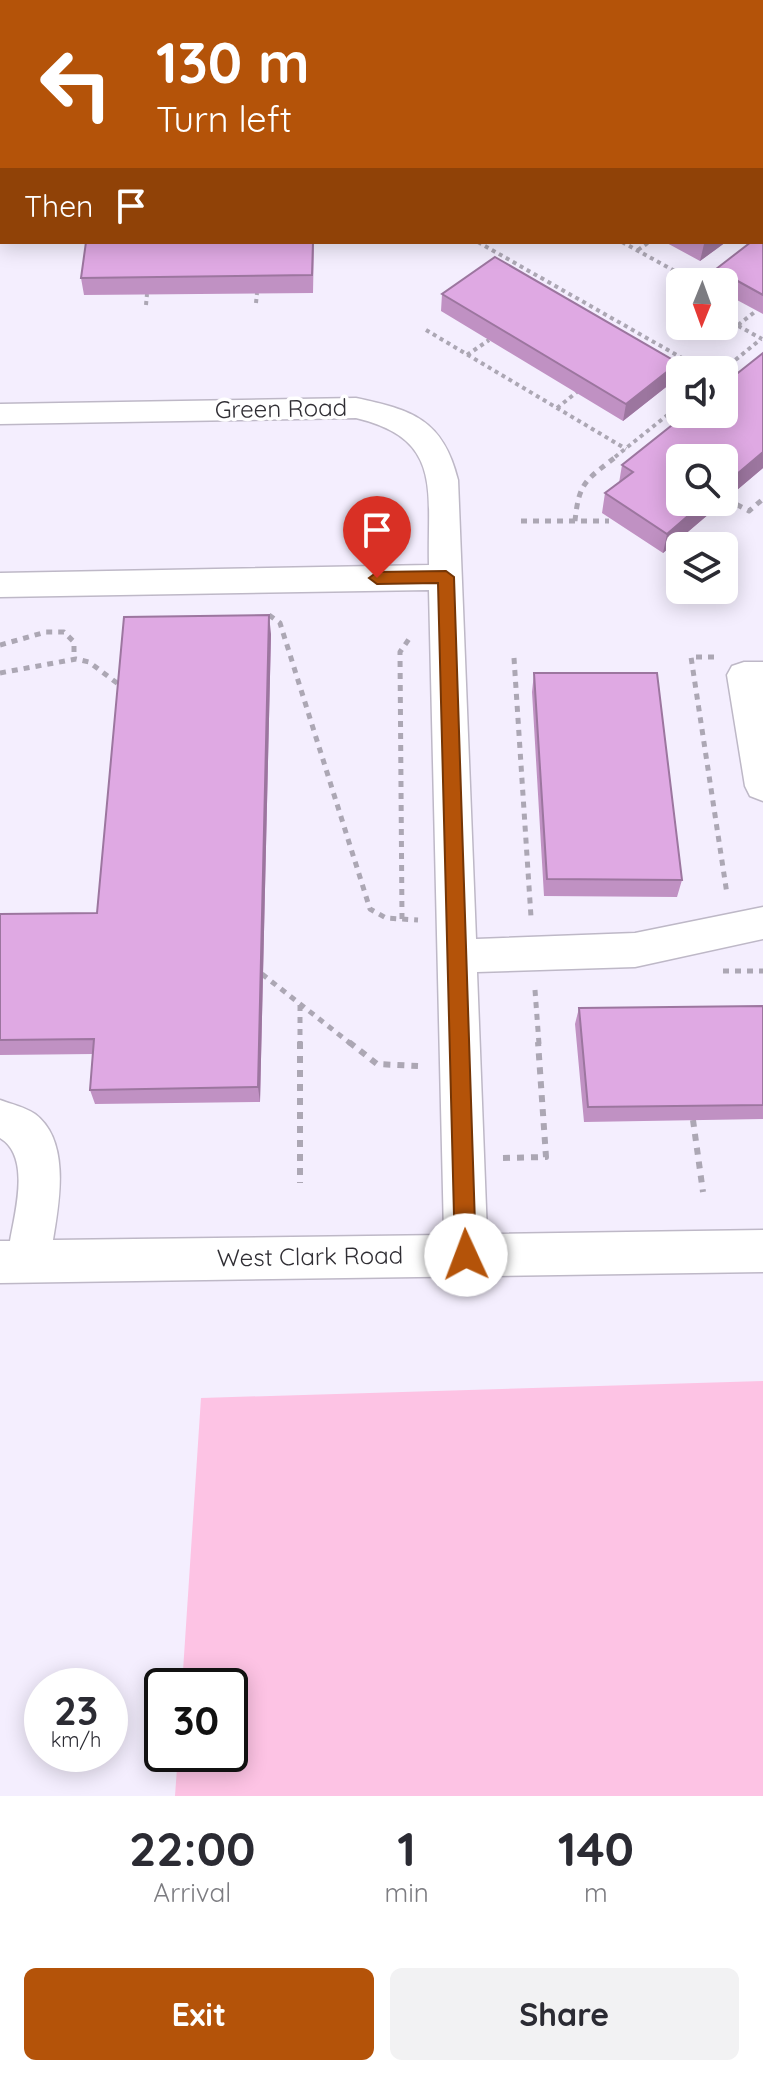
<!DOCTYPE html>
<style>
:root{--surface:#fff;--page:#f2f2f3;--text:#2b2b33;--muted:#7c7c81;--accent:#b45309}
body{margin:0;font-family:Quicksand,sans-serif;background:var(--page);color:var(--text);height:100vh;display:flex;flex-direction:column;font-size:30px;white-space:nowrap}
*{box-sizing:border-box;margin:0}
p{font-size:26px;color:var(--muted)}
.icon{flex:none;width:44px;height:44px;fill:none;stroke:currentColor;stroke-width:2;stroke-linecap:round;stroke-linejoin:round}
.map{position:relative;height:1796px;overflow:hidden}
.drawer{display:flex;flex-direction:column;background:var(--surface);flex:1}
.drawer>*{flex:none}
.banner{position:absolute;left:0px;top:0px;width:764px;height:244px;box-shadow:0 4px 20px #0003;background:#b45309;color:#fff;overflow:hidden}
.needle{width:52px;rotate:181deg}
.fabs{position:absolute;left:666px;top:268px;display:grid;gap:16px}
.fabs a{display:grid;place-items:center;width:72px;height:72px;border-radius:12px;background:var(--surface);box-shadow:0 4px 20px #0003;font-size:40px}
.speed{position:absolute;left:24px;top:1668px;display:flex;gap:16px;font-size:40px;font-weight:700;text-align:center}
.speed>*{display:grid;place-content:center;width:104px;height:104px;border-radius:50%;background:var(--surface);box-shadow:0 4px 20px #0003;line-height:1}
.speed small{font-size:20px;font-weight:400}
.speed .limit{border:4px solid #111;border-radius:12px;background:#fff;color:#111}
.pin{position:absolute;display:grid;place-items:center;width:68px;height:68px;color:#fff;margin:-82px -34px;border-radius:50% 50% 50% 0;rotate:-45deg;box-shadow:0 0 8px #0007}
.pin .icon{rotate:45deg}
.me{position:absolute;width:88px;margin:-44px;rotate:358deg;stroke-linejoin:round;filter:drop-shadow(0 0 6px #0008)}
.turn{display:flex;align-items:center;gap:28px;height:168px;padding:0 24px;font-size:36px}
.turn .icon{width:104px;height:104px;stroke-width:2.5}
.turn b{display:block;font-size:56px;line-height:68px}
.then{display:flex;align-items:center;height:76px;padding:0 24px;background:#0003;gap:16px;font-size:30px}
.eta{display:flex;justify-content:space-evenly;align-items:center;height:136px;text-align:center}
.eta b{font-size:48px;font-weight:700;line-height:56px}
.button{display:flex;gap:16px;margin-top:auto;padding:16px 24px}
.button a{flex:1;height:92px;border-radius:12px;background:var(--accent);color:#fff;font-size:32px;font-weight:700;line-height:92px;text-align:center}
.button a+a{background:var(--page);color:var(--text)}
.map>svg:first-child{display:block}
.green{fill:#fdc3e4}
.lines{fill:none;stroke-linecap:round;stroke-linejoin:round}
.minor-casing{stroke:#beb8c7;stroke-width:3}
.path-far2{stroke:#aca7b4;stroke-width:4;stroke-dasharray:4 4;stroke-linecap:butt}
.path-far1{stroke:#aca7b4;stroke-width:5;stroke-dasharray:6 6;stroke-linecap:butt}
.path{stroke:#aca7b4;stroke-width:6;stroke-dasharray:7 7;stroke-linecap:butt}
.minor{fill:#fff;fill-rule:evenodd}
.wall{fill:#c091c3}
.shaded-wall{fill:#9c769f}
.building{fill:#dfa9e3;stroke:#9c769f;stroke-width:2}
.route{fill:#b45309;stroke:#753606;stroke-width:2}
.labels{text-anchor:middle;stroke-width:7;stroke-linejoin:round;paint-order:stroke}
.street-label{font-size:24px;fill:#302e34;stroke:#fff}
</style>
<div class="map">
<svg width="763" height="1796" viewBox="0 0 763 1796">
<rect width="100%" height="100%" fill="#f4eefe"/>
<path class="green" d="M0,0H763V123L762,2H2L0,68Z
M763,1381V1796H175L178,1754H230V1686H182L201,1398Z"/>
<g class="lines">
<defs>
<path id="minor" d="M356,398C412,410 443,419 458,480L476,939L635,933L763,907V939L635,967L477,972L487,1234L763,1230V1272L0,1283V1241H10C15,1212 31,1156 0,1138V1100C11,1104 25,1107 35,1114C71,1141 59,1203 53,1240L444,1235L429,590L0,597V573L429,565C427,491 444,439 356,418L0,424V404Z
M744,662H763V801L750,796L745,786L727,675L732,666Z"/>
</defs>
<use href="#minor" class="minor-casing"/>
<path class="path-far2" d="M478,242L703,370
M622,242L682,275L685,282
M638,250L649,242
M256,303L257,293
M146,305L147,294
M724,318L762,339
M738,325L756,311
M426,330L626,449
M467,355L489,340
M723,370L761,339
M557,408L577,392
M615,457L680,405"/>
<path class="path-far1" d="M726,499L749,511L763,499
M521,521H609
M575,521C579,480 587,480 618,455
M269,615L280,623L370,909L386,918L418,920
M0,645L46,632H64L74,642V659
M714,657H691L727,894
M514,658L531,917
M0,673L76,659L89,662L121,686
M402,919L400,652L409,639
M723,971H763
M262,974L351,1044
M535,990L539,1044
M300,1005V1044"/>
<path class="path" d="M300,1042V1183
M349,1042L377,1064L418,1066
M693,1120L703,1192
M503,1158L546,1157L538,1042"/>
<use href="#minor" class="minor"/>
</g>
<path class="wall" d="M763,233V314L724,293V282H713L716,269Z
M314,242L313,293L84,295L81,278Z
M665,242H726L700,261Z
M442,294L675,380L623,421L441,311Z
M763,353V468L724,501V458L680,502H723L663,553L602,513L605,493L619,483L622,465Z
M271,634L260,1102L95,1104L90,1090L93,1054L0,1055V914L97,913Z
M534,673L682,880L677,897L544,896L532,692Z
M763,1006V1119L584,1122L575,1024L579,1008Z"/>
<path class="shaded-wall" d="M706,242H726L700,261L704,244Z
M678,363L675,380L623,421L626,404Z
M763,452V468L724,501V485Z
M704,502H723L663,553L667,534Z
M269,615L271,634L260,1102L258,1087Z"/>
<path class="building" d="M763,233V295L716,269L751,242H762Z
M86,242H313L312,275L81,278Z
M495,257L678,363L626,404L442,294Z
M763,353V452L724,485V458H680V502H704L667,534L605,493L633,472L622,465L686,414H724V384Z
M269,615L258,1087L90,1090L94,1039L0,1040V914L97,913L124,617Z
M534,673H657L682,880L547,879Z
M763,1006V1105L588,1107L579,1008Z"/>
<path class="route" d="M446,571L454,577L476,1255L473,1262L466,1265L458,1262L455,1255L438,583L377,584L369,578L377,572Z"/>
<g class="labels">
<g class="street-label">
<text transform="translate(281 409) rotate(-1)" y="8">Green Road</text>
<text transform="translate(310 1257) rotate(-1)" y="8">West Clark Road</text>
</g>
</g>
</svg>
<div class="fabs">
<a><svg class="needle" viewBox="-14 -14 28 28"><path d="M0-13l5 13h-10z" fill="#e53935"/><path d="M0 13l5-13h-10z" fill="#7c7c81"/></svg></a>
<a><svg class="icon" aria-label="sound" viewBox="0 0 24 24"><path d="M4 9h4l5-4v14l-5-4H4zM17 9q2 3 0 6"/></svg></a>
<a><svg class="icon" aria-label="search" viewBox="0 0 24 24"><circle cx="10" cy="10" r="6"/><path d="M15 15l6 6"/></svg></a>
<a><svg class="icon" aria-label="layers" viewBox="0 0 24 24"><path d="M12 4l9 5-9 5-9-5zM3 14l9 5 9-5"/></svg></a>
</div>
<div class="speed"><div>23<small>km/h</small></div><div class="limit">30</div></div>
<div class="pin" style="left:377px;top:578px;background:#d93025"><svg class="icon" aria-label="arrive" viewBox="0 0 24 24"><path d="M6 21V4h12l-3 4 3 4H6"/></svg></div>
<svg class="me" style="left:466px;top:1255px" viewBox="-20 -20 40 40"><circle r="19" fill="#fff"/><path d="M0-13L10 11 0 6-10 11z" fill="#b45309"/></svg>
<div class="banner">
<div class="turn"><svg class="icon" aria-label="left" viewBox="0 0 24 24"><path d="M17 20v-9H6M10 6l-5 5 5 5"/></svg><div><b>130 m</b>Turn left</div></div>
<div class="then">Then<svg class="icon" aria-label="arrive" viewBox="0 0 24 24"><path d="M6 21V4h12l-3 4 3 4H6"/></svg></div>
</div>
</div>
<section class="drawer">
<div class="eta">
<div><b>22:00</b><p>Arrival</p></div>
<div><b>1</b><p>min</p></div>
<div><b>140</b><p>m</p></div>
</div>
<div class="button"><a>Exit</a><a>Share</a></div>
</section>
